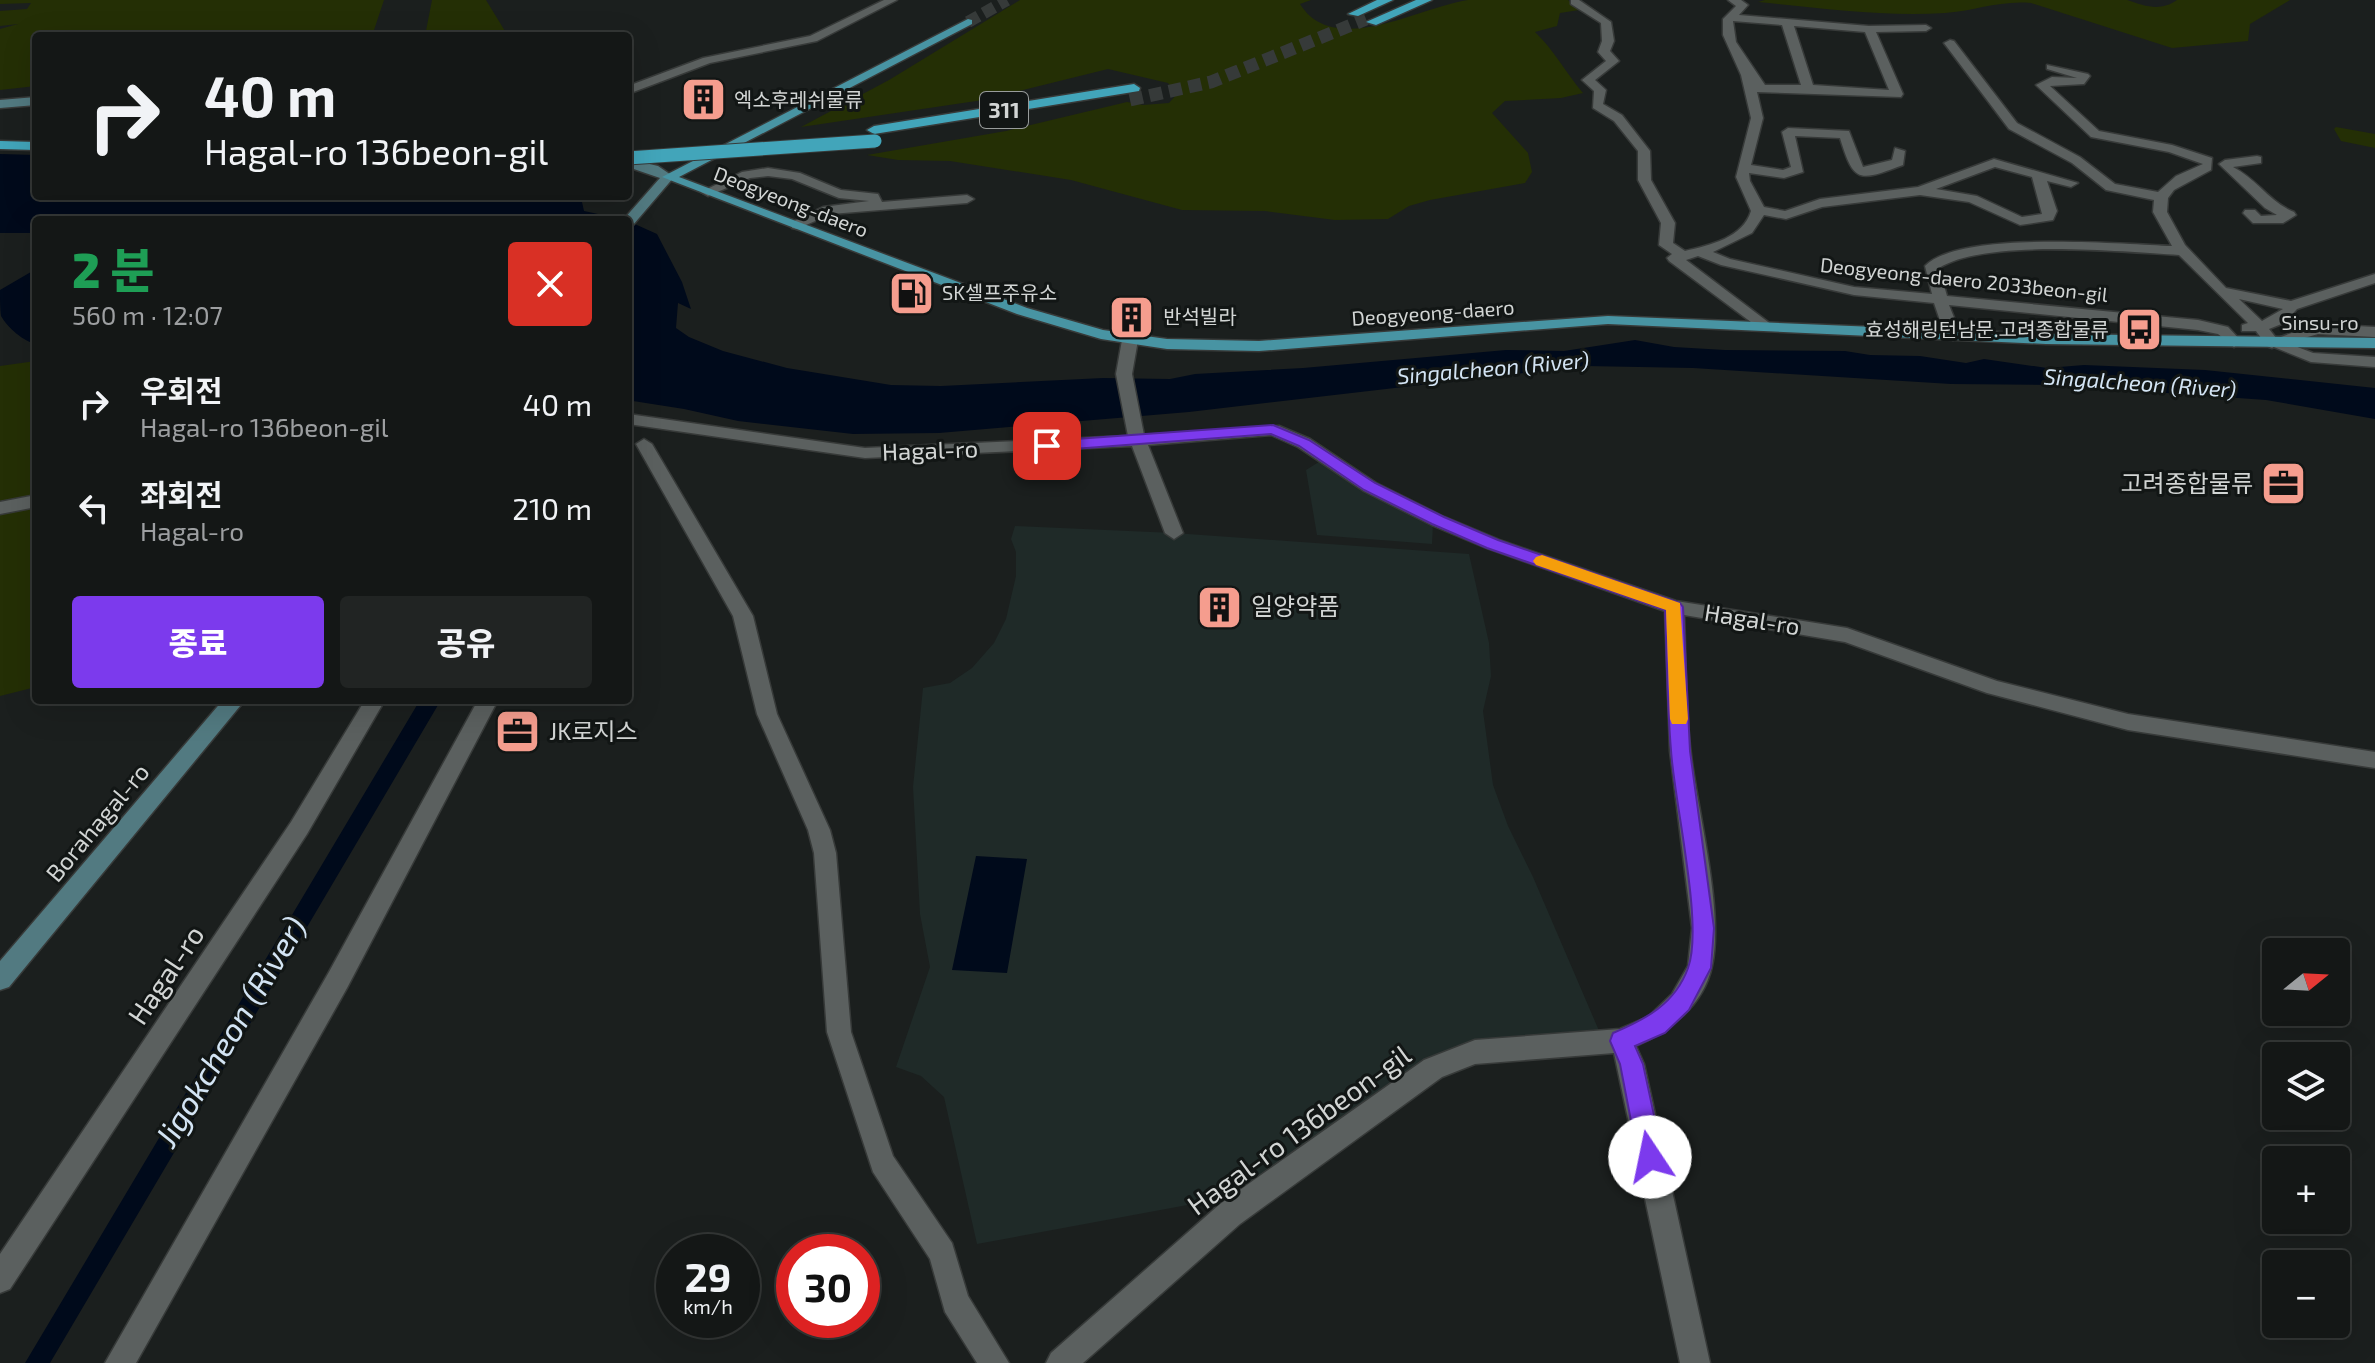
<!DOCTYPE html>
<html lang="ko">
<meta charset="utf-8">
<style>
:root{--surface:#141716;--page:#212423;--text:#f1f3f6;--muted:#9d9fa1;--line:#333635;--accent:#7c3aed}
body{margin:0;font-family:"Exo 2","Noto Sans KR",sans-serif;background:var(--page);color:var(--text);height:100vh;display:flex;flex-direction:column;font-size:30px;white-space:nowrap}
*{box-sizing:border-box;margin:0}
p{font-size:26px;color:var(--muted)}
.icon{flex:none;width:44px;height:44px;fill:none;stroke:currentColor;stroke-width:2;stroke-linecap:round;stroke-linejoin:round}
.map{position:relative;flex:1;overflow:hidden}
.panel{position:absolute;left:32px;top:216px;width:600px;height:488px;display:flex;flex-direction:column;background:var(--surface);border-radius:8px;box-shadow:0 8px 32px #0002,0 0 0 2px var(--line)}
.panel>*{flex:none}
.guide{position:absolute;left:32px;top:32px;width:600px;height:168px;border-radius:8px;box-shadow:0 8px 32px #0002,0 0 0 2px var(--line);background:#141716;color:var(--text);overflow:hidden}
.needle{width:52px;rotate:72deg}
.buttons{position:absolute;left:2262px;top:938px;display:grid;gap:16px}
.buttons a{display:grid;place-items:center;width:88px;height:88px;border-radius:8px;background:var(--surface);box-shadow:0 8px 32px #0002,0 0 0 2px var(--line);font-size:40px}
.speed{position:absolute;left:656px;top:1234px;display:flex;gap:16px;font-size:40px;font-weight:700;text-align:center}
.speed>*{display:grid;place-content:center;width:104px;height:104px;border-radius:50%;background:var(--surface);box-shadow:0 8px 32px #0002,0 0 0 2px var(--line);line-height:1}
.speed small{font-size:20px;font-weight:400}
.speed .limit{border:12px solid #d22;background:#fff;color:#111}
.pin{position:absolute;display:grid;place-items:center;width:68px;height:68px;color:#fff;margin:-34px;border-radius:16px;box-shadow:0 4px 12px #0006}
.me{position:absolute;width:88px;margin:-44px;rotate:349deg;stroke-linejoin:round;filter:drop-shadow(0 0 6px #0008)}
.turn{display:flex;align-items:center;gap:28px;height:168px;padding:0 40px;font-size:36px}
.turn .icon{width:104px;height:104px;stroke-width:2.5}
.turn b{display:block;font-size:56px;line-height:68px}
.round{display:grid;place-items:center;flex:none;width:84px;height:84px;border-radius:8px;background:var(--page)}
.summary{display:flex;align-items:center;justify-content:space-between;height:136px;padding:0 40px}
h1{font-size:48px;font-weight:800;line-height:60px;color:#1e9e55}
.button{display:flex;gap:16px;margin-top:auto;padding:16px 40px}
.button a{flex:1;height:92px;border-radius:8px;background:var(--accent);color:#fff;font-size:32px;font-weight:800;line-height:92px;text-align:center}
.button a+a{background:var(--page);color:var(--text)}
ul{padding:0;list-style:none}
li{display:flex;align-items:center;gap:24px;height:104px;padding:0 40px}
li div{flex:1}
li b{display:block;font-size:30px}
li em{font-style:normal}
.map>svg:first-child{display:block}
.built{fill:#1f2a28}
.green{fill:#242f05}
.water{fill:#000a1b}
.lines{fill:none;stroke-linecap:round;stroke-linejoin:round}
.primary-tunnel{stroke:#363a39;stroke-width:12;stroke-dasharray:12 6;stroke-linecap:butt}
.trunk-tunnel{stroke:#363a39;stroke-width:13;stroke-dasharray:13 7;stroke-linecap:butt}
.minor-casing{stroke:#373a39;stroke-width:3}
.tertiary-casing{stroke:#373a39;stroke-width:3}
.secondary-casing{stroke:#373a39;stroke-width:3}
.primary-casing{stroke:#373a39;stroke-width:3}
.trunk-casing{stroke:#373a39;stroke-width:3}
.minor{fill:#5b605f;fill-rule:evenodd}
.tertiary{fill:#5b605f;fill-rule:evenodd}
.secondary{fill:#527a81;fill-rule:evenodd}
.primary{fill:#4894a3;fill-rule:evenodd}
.trunk{fill:#42a5ba;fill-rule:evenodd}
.trunk-bridge-casing{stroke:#373a39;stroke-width:15;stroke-linecap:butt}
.trunk-bridge{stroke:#42a5ba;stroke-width:13}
.route{fill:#7c3aed;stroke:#51269a;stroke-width:2}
.slow{fill:#f59e0b}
.labels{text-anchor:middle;stroke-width:6;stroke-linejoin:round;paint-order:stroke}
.far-poi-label{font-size:20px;fill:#d2d5d4;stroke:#121615;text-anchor:start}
.far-street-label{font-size:20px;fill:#d2d5d4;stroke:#121615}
.shield{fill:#121615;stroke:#989c9b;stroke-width:2}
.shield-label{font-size:22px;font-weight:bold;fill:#d2d5d4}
.far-water-label{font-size:22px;font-style:italic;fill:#d3e4f4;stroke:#121615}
.street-label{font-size:24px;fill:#d2d5d4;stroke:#121615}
.poi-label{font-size:24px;fill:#d2d5d4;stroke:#121615;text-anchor:start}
.near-street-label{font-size:28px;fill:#d2d5d4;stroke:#121615}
.near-water-label{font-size:32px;font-style:italic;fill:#d3e4f4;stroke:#121615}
</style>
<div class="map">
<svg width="2375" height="1363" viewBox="0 0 2375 1363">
<rect width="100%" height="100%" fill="#1b1f1e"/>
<path class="built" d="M1322,460L1433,523L1432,544L1317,535L1306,470Z
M1015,526L1174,533L1469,554L1489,643L1491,676L1483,711L1493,785L1508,826L1533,877L1600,1033L1471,1047L1236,1196L977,1244L944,1097L921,1076L896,1067L930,967L920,914L913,787L923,688L950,683L972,668L994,643L1006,619L1016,576V552L1011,539Z"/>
<path class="green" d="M0,0H384L372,36H36V86L0,90V29L18,24L0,26V11L27,9L31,3L0,4Z
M432,0H486L508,36H425Z
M1020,0H1311L1300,4C1334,59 1422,6 1468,0C1500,0 1535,0 1568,0L1579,10L1560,13L1557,26L1535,32C1554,50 1566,73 1583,93L1561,98L1505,101L1492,113L1528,153L1532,172L1525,183L1430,200L1409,206L1388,219L1335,220L1265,211L1182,210L1071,180L950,161L898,160L867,155L1006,131L1127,102L1143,105L1169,103L1177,94L1168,83L1108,69L983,100L801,127L889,80Z
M1765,0H2127C2145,6 2160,12 2177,0H2290L2250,24L2248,41L2172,48L2031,3C2001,0 1974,11 1945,13C1883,17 1820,8 1758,2Z
M2336,127L2375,134V148L2341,141L2334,129Z
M36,361V687L0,696V366Z"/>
<path class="water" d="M0,154L36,155V196H568L565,200L582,202L584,211L626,220H36V233H0Z
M628,221L657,234L682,282L691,309L678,303L676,328L689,337L723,351L787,368L891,385L941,386L1103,378L1170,379L1195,374L1303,368L1506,350L1564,351L1635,340L1674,347L1725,350L1845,351L1870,355L1920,356L1966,363L1984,359L2047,368L2084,365L2205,370L2375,388V419L2266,400L2053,385L1951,384L1693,368L1585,366L1189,412L939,433L853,434L738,421L684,409L633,401L628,397Z
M36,269V344C24,342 7,327 1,316C0,309 0,298 0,290Z
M420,700H441L50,1363H25Z
M976,856L1027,859L1007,973L952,970Z"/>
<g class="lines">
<path class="primary-tunnel" d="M968,22L1007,0"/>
<path class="trunk-tunnel" d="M1130,100L1211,82L1366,19"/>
<defs>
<path id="minor" d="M884,0H897L817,41L710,63L628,94V86L703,58L810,36Z
M1571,0H1579L1611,22L1614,41L1610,51L1619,61L1595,80L1606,90L1603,104L1622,115L1650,151L1651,180L1675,223L1673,243L1685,251C1710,245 1743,238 1751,211L1736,177L1751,118L1741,75L1723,35V19L1736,6L1728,0H1741L1748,5L1739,15L1869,26L1926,25L1931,28L1926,31L1876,32L1903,94L1901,97L1757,92L1763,118L1751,165L1783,170L1791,167L1782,132L1788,128L1849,131L1863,167L1892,160L1895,148L1905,151L1903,165C1858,182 1854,183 1840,138L1795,136L1803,172L1784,178L1749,173L1750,181L1764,207L1785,211L1820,199L1918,187L1994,159L2078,183L2071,187L2047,181L2057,211L2053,220L2020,225L1969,202L1920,195L1822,207L1786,219L1764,215L1752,233L1713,252L1730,259L1854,287L1932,294L1925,266C1960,230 2120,244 2172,246L2153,212L2154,200L2106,190L2072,163L2009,129L1944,43L1950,40L1954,41L2017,123L2080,157L2115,184L2158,192L2176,176L2203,164L2169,152L2091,137L2036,85L2052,77L2077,78L2047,69V65L2088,74L2090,76L2084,84L2050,86L2099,131L2172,145L2212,158L2211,170L2174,190L2168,198L2167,212L2185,245L2226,288L2291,301L2375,274V283L2297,309L2284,323L2269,329L2280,343L2272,348L2267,346L2256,331H2242V325L2248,323L2179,255C2121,252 1987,238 1939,268L1947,296L2198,320L2228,327L2242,342L2234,347L2218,334L2198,330L1949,305L1961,335L1953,340L1945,335L1934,303L1854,295L1721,265L1698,256L1686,260L1772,325L1769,328H1759L1669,261L1667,258L1672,254L1659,245L1661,223L1638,180V151L1614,121L1593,108L1594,91L1582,80L1606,61L1598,52L1602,41L1601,23L1571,4ZM1733,21L1782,25L1801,85H1765L1736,42ZM1794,26L1865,32L1889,90L1813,85ZM1995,167L2032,177L2042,214L2022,217L1977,196L1936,189ZM2239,299L2283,309L2262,321Z
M2257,156L2261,157V163L2233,167C2257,179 2269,202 2294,212L2296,215L2283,223H2253L2243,213L2245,210H2255L2261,216L2277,215L2265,208L2219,164L2225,160Z
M768,168L800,173L841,190L878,194L882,202L967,195L974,199L967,203L831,214L797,229L792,228V222L823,207L869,201L839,198L792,179L768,176L750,178L708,196L701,192L742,172Z
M1130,335L1138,340L1132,374L1144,435L1279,426L1310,439L1376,483L1444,517L1499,540L1676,601L1847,628L1997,681L2128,714L2375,752V768L2128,730L1987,693L1845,642L1684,615C1686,661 1685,709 1691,755C1698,813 1724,911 1712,966C1704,1005 1670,1031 1636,1046L1644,1064L1710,1363H1680L1614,1053L1475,1064L1442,1077L1240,1224L1083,1363H1046L1051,1353L1220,1204L1424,1060L1475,1040L1620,1029L1648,1017L1672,994L1688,966L1692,928L1670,751L1665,611L1487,548L1432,525L1364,491L1298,447L1271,435L1148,445L1183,533L1174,539L1165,533L1132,446L865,458L628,424V414L865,448L1128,436L1116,374L1122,340Z
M644,439L652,444L753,616L777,714L830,830L836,853L851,1032L893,1156L952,1243L968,1296L1009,1363H977L945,1312L930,1259L873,1172L827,1032L814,853L808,830L757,714L733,616L636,444Z
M36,495V507L0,514V502Z
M365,700H385L307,834L10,1289L0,1293V1254L291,822Z
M478,700H498L347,988L136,1363H105L329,972Z"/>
<path id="tertiary" d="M2317,324L2375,327V337L2318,334L2287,343L2313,353L2375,357V367L2311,362L2264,343Z"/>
<path id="secondary" d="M36,97V105L0,108V100Z
M628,159L658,166L674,177L633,225L628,226V220H623L660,178L628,167Z
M223,700H245L9,987L0,990V961Z"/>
<path id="primary" d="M968,19L972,20V24L679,177L1027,308L1103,330L1167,339L1259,341L1608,316L2046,334L2375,338V348L2046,344L1608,324L1259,351L1167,349L1101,339L1017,314L662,177Z"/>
<path id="trunk" d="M1377,0H1393L1358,16L1348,14Z
M1416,0H1432L1376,25L1366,22Z
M1134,84L1140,88L1139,91L874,134L867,130L874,126Z
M0,141L36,142V150L0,149Z"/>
</defs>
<use href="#minor" class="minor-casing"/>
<use href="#tertiary" class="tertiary-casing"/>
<use href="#secondary" class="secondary-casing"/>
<use href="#primary" class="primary-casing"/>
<use href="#trunk" class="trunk-casing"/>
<use href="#minor" class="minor"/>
<use href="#tertiary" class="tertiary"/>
<use href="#secondary" class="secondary"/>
<use href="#primary" class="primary"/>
<use href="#trunk" class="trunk"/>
<defs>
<path id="trunk-bridge" d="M628,158L875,141"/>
</defs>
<use href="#trunk-bridge" class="trunk-bridge-casing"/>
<use href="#trunk-bridge" class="trunk-bridge"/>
</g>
<path class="route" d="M1273,425L1309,440L1375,483L1444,517L1498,540L1680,603L1683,607L1690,751L1714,928L1711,968L1689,1010L1665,1033L1635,1046L1643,1064L1663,1157L1659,1166L1650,1169L1642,1166L1638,1157L1620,1064L1610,1041L1613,1033C1646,1019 1675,1004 1688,968C1704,925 1674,802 1671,750C1667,704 1667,657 1665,610L1487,548L1432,524L1364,490L1299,446L1271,434L1047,451L1039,446L1047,441Z"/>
<path class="slow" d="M1542,555L1680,603L1688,719L1686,724H1672L1670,719L1666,610L1536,565L1533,561L1536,557Z"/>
<defs>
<symbol id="building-square" viewBox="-11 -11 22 22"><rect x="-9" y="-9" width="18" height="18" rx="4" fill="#f59d8e" stroke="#121615"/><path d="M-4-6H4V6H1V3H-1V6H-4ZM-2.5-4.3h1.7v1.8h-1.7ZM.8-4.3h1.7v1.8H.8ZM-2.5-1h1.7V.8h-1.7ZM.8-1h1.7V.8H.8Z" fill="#111"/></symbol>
<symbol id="fuel-square" viewBox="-11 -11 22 22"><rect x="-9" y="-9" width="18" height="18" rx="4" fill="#f59d8e" stroke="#121615"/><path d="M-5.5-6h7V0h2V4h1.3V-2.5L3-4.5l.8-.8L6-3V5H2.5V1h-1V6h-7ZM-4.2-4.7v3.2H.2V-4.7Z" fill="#111"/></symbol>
<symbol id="bus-square" viewBox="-11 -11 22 22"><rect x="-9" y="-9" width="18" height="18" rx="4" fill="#f59d8e" stroke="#121615"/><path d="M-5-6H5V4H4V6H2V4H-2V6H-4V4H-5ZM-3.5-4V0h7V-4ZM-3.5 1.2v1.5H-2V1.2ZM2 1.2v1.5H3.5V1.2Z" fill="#111"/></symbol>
<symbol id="office-square" viewBox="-11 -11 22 22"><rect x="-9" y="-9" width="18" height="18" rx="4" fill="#f59d8e" stroke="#121615"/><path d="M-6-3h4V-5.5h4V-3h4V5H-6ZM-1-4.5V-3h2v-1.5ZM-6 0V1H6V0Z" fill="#111"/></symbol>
</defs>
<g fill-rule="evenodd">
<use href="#building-square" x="678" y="74" width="51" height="51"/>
<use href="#fuel-square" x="886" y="268" width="51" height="51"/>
<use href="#building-square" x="1106" y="292" width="51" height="51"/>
<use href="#bus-square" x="2114" y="304" width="51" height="51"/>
<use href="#office-square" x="2258" y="458" width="51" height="51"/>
<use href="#building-square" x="1194" y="582" width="51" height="51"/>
<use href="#office-square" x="492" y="706" width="51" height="51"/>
</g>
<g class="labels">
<g class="far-poi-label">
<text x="734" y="107">엑소후레쉬물류</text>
<text x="942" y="300">SK셀프주유소</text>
<text x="1163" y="324">반석빌라</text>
<text x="2109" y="337" text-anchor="end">효성해링턴남문.고려종합물류</text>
</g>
<g class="far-street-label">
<text transform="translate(791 202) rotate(21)" y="7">Deogyeong-daero</text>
<text transform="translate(1964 280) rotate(6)" y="7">Deogyeong-daero 2033beon-gil</text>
<text transform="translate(1433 313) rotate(-4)" y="7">Deogyeong-daero</text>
<text x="2320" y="330">Sinsu-ro</text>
</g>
<rect class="shield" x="980" y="92" width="48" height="36" rx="6"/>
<g class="shield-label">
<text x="1004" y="118">311</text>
</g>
<g class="far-water-label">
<text transform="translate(1493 368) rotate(-5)" y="8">Singalcheon (River)</text>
<text transform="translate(2140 383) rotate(4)" y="8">Singalcheon (River)</text>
</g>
<g class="street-label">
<text transform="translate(930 451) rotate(-2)" y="8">Hagal-ro</text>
<text transform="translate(1752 620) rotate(9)" y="8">Hagal-ro</text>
<text transform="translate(98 823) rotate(-50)" y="8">Borahagal-ro</text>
</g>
<g class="poi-label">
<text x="2253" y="492" text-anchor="end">고려종합물류</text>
<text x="1251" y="615">일양약품</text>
<text x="549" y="740">JK로지스</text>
</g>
<g class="near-street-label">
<text transform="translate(166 975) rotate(-56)" y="10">Hagal-ro</text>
<text transform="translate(1299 1130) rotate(-36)" y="10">Hagal-ro 136beon-gil</text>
</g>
<g class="near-water-label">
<text transform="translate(231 1032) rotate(-59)" y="11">Jigokcheon (River)</text>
</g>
</g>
</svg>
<div class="buttons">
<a><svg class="needle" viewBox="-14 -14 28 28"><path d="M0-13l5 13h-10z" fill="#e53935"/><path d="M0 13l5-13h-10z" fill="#9d9fa1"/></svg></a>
<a><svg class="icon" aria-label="layers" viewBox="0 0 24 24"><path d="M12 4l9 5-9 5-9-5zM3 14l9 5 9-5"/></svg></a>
<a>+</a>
<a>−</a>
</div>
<div class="speed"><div>29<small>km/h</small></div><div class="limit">30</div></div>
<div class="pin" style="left:1047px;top:446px;background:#d93025"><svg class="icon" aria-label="arrive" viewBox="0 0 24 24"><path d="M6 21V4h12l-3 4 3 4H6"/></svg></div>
<svg class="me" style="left:1650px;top:1157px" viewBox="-20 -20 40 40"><circle r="19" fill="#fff"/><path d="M0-13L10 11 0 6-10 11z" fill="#7c3aed"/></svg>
<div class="guide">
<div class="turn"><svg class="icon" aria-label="right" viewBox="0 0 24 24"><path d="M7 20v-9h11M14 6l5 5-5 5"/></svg><div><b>40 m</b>Hagal-ro 136beon-gil</div></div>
</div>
<section class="panel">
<div class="summary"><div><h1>2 분</h1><p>560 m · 12:07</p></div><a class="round" style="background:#d93025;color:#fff"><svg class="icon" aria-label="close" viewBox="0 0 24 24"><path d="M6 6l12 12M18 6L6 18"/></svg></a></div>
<ul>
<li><svg class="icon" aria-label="right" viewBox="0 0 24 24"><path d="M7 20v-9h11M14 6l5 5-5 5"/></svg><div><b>우회전</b><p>Hagal-ro 136beon-gil</p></div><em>40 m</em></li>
<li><svg class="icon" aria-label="left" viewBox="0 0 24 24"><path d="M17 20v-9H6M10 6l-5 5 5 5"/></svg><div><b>좌회전</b><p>Hagal-ro</p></div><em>210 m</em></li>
</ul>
<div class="button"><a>종료</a><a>공유</a></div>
</section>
</div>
